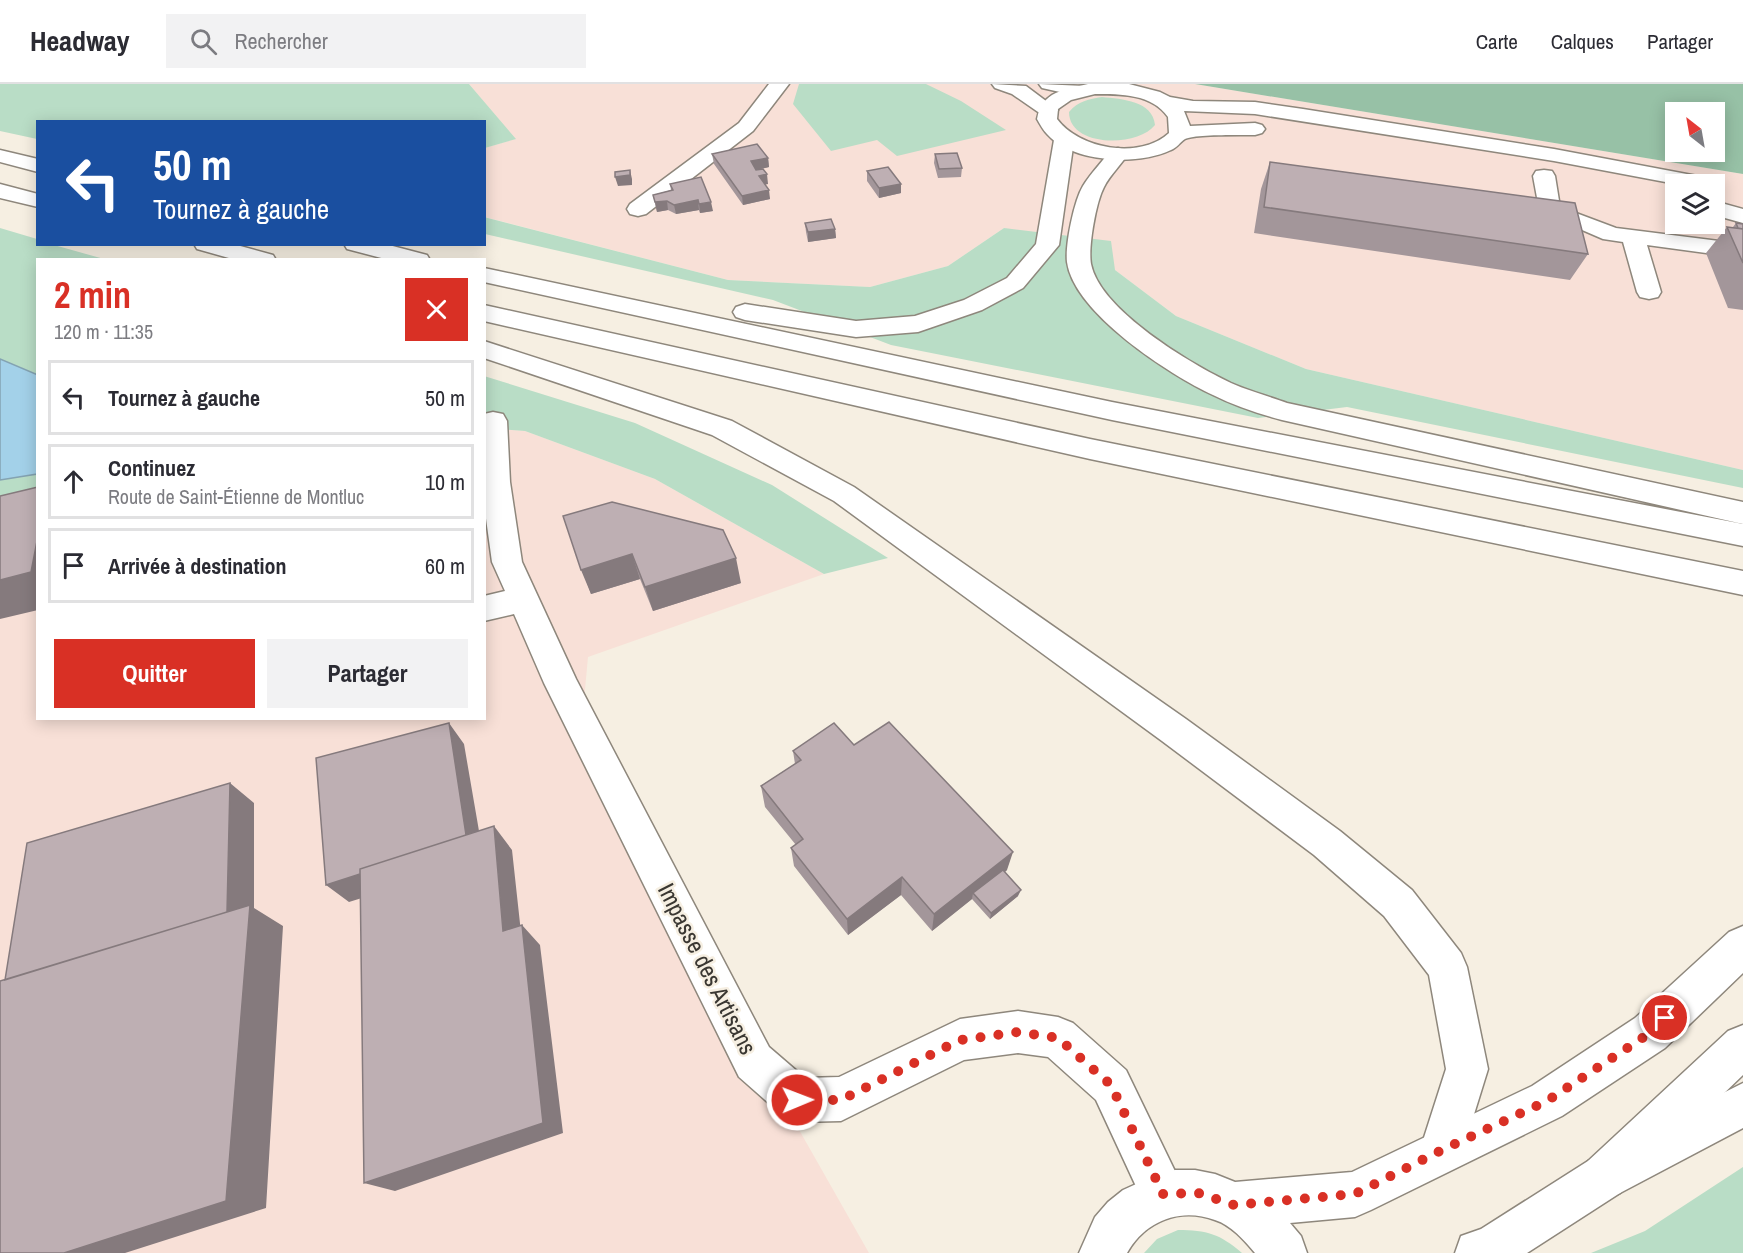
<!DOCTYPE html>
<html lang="fr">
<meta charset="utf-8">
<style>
:root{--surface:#fff;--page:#f2f2f3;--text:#2b2b33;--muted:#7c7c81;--line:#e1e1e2;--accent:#d93025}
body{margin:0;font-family:"Archivo Narrow",sans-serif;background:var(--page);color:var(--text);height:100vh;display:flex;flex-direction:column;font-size:22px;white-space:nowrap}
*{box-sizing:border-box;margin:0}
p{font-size:20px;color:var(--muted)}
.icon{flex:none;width:33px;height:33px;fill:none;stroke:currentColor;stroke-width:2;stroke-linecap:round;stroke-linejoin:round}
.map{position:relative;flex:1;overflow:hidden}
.details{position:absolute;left:36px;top:174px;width:450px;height:462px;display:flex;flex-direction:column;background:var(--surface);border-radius:0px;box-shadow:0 3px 15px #0003}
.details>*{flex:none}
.guide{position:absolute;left:36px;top:36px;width:450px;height:126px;border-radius:0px;box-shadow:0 3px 15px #0003;background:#1a4fa0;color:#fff;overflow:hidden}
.needle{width:39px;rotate:329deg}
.tools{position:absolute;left:1665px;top:18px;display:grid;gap:12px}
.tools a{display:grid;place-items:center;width:60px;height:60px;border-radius:0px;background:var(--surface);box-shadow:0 3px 15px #0003;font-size:30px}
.pin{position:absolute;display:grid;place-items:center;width:51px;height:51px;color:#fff;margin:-26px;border:3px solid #fff;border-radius:50%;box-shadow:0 2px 6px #0007}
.me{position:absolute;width:66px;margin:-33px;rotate:89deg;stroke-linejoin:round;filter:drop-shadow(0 0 4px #0008)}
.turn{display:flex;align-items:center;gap:21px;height:126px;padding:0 18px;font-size:27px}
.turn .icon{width:78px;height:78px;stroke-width:2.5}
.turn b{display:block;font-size:42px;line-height:51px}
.round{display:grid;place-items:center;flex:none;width:63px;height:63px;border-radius:0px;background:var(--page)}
.headline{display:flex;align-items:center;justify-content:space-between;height:102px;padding:0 18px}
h1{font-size:36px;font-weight:800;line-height:45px;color:var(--accent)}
.primary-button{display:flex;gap:12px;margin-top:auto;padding:12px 18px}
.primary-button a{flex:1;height:69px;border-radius:0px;background:var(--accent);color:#fff;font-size:24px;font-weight:800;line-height:69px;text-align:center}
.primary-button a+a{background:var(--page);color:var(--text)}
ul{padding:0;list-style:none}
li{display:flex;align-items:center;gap:18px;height:75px;margin:0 12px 9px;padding:0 6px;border:3px solid var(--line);border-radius:0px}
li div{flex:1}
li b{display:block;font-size:22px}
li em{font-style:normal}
header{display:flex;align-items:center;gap:36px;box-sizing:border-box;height:84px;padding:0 30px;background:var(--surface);border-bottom:2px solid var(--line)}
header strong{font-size:28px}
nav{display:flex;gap:33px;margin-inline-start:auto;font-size:21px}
.search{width:420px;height:54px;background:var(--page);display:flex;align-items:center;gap:15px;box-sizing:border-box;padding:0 21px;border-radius:0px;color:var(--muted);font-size:22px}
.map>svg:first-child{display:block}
.industrial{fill:#f8e0d7;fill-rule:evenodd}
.green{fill:#b9ddc6}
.forest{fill:#97c1a6;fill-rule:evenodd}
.water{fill:#a3d1e9;stroke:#84a3b2;stroke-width:1.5}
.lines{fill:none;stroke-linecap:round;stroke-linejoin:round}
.minor-casing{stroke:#8e877c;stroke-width:3}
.major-casing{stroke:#8e877c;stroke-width:3}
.highway-casing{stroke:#8e877c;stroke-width:3}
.minor{fill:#fff;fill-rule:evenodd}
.major{fill:#fff;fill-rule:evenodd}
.highway{fill:#fff;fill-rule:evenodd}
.wall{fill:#a3969a}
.shaded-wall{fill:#857a7d}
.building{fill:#beafb3;stroke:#857a7d;stroke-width:1.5}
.route{stroke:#d93025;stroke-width:10;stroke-dasharray:0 18}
.labels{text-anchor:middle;stroke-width:5;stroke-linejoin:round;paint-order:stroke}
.near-street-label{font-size:24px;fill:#3a3732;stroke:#f6efe2}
</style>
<header>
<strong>Headway</strong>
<div class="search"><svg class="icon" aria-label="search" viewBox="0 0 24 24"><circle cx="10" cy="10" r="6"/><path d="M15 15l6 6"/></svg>Rechercher</div>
<nav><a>Carte</a><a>Calques</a><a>Partager</a></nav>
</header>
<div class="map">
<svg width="1743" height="1169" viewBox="0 0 1743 1169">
<rect width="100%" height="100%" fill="#f6efe2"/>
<path class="industrial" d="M469,0H1195L1743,90V386L1306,285L1176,232L1115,186L1004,144L948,182L870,203L728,196L485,133V64L515,55ZM1676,100H1714V140H1676Z
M485,344L525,347L655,395L824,490L588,573L580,660L869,1169H0V450L37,442L38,634H484Z"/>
<path class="green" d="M0,0H469L516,55L485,64L484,38H38L37,55L0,47Z
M799,0H926L961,17L1006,46L897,72L877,56L831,67L793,20Z
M1102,13C1122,15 1153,17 1155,41C1137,64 1069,63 1069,28C1078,17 1089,15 1102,13Z
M484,133L728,196L870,203L948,182L1004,144L1111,157L1115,186L1176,232L1306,285L1743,386V404L1347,323L1258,334L891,261L773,216L485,150Z
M0,144L37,155L38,160L54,161L104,175L38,176L37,442L0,450Z
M484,292L635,339L772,401L888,474L824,490L655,395L525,347L485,344Z
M1743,1083V1169H1591L1645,1147Z
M1178,1146C1207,1146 1220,1150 1242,1169H1144L1157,1155Z"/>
<path class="forest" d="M1195,0H1743V90ZM1676,28H1714V68H1676Z"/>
<path class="water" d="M0,275L38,291L37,390L0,396Z"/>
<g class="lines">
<defs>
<path id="minor" d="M769,0H789L753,47L646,130L638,132L630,130L627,125L630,120L739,39Z
M992,0L1026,2L1058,26L1055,30H1041L1012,10L995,4Z
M1039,0L1085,2L1088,6L1085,10L1078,12L1042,4Z
M1544,86L1552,87L1555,92L1560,123L1616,144L1743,160V174L1647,161L1661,208L1658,213L1649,215L1640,213L1637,208L1623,158L1603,155L1559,136L1529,131L1526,126L1529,121L1538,119L1533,92L1536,87Z
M493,328L503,330L507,337L510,398L522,478L576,595L769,963L805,994L839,993L960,935L1018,927L1058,933L1073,939L1126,986L1186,1110L1179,1126L1163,1133L1147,1126L1096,1016L1048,973L1018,969L964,976L841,1037L797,1038L782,1031L739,993L544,599L514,530L484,537V512L505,507L492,478L484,420V330Z"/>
<path id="major" d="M1088,0H1129L1160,8L1170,13L1193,17L1255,18L1303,25L1554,65L1708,94L1716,95L1719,100L1714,105V100H1676L1554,77L1255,30L1184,27L1190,42L1255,39L1262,41L1265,45L1262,49L1255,51C1242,51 1194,50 1185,55C1180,58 1177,64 1171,66C1138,82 1073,79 1047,50C1043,46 1040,40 1037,35C1042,7 1064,6 1088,0ZM1095,10C1121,10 1152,10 1168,33L1169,49C1140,76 1079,65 1057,35L1058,25L1071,16Z
M1714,117L1743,125V139L1714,131Z
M1743,842V889L1665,964L1562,1032L1371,1126L1355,1133L1290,1139L1301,1152L1307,1169H1255C1244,1156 1231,1141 1215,1136C1180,1123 1145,1137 1127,1169H1079L1095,1133L1108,1118L1123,1106L1156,1091L1175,1086H1195L1215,1090L1235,1098L1352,1088L1532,1002L1635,934L1729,848Z
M1743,941V991L1620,1109L1527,1169H1455L1461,1152L1481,1145L1588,1077L1728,947Z"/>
<path id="highway" d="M1064,50L1071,52L1074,56L1059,161L1023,204L982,226L918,248L856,253L745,236L736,233L733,228L736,223L745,220L856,237L915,232L964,216L1007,194L1036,160L1054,56L1057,52Z
M1118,64L1125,66L1128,70C1121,81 1110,91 1104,103C1096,118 1088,163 1091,180C1100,226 1191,280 1231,299C1249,307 1268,312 1287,319L1743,418V462L1112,336L484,198V184L1112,318L1743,440L1282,336C1259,330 1235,322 1213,311C1170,291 1074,229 1067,178C1065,161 1074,117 1083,102C1091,89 1102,78 1111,66Z
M0,66L38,75V88L0,78Z
M0,100L38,110V123L0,114Z
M194,160H233L273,171L276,176H236L197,165Z
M344,160H385L427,171L430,176H389L347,165Z
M484,221L1090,355L1743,487V511L1090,375L484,237Z
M484,257L732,337L854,403L1186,635L1340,747L1412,806L1461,869L1467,883L1488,985L1458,1082L1442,1088L1426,1082L1420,1066L1446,985L1429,891L1384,832L1314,771L1162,657L834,417L712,351L484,274Z
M1743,999V1044L1620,1109L1604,1115L1588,1109L1582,1093L1588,1077Z"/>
</defs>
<use href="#minor" class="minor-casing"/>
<use href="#major" class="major-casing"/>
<use href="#highway" class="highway-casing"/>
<use href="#minor" class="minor"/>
<use href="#major" class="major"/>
<use href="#highway" class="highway"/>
</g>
<path class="wall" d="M712,70L768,74L769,83L756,86L768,100H765L770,115L743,121L714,80Z
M935,70L962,84L961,93L938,94L934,79Z
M1270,78L1588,170L1570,196L1254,149L1261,105Z
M867,87L901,109L879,114L867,97Z
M670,100L713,127L700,129L699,126L676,130L668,126L657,128L653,111L671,106Z
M805,139L835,145L836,154L808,158L806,148Z
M1736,139L1743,140V226L1728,224L1706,169L1727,143H1733Z
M563,432L741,499L653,527L640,495L591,510Z
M854,661L1007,786L1005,788L1018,812L990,835L972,815L932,847L901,811L848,851L794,782L791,764L796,761L765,723L761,702L795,680L793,667Z"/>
<path class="shaded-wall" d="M768,74L769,83L752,87L751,77Z
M630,86L632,95V101L618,102L615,93Z
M767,90L768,100L760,102L759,92Z
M901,100V109L879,114V104Z
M769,106L770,115L743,121L742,112Z
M698,116L699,126L676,130L674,121Z
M667,117L668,126L657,128L655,118Z
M711,118L713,127L700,129L699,120Z
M835,145L836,154L808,158V148Z
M38,452V526L0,535V496Z
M632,470L640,495L591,510L581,486Z
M736,474L741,499L653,527L645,503Z
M449,639L464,660L484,776L349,818L326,801Z
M230,699L254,719V824L283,842L266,1124L125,1169H64Z
M494,742L512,766L523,867L503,847Z
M1013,768L1007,786L976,812L973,809L972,815L932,847L934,830Z
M902,793L901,811L848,851L847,835Z
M1021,806L1018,812L990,835L991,829Z
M522,841L540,861L563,1049L395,1107L364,1099Z"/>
<path class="building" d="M757,60L768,74L751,77L756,86L763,85L767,90L759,92L769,106L742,112L712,70Z
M957,69L962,84L939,85L935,70Z
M1270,78L1575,119L1588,170L1264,123Z
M888,83L901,100L879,104L867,87Z
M630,86V91L615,93V88Z
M701,93L711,118L699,120L698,116L674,121L667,117L655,118L653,111L673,106L670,100Z
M831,135L835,145L808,148L805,139Z
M1736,139L1743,140V145L1738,144Z
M1727,143L1743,145V179Z
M38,403V452L31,488L0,496V412Z
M612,418L723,446L736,474L645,503L632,470L581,486L563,432Z
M889,638L1013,768L934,830L902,793L847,835L791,764L803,755L761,702L801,676L793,667L834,639L854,661Z
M449,639L466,751L360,785V790L326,801L316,674Z
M230,699L227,828L5,896L27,759Z
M494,742L503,847L522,841L543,1039L364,1099L360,785Z
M1003,786L1021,806L991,829L973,809Z
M250,821L226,1117L64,1169H0V897Z"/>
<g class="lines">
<path class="route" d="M797,1016H841L960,956L1018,948L1058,954L1111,1001L1163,1110L1198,1109L1234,1121L1355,1110L1442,1066L1547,1017L1650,949L1665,934"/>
</g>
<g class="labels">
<g class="near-street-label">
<text transform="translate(707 885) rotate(63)" y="8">Impasse des Artisans</text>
</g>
</g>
</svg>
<div class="tools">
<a><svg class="needle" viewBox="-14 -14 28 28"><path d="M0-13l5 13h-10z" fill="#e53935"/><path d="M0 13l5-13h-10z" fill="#7c7c81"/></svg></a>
<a><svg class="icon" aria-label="layers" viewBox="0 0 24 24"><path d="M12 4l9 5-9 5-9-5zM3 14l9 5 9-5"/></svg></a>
</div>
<div class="pin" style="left:1665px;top:934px;background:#d93025"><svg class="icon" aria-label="arrive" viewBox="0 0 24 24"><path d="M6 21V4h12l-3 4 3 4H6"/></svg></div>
<svg class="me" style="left:797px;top:1016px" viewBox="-20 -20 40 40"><circle r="17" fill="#d93025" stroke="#fff" stroke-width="3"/><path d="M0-11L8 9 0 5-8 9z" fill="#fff"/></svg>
<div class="guide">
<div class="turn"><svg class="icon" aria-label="left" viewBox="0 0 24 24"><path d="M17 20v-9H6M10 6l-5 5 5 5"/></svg><div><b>50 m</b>Tournez à gauche</div></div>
</div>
<section class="details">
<div class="headline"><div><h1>2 min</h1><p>120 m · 11:35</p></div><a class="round" style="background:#d93025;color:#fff"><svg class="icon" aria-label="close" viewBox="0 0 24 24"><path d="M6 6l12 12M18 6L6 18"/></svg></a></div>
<ul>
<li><svg class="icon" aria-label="left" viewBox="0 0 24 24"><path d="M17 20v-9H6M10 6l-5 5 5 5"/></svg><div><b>Tournez à gauche</b></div><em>50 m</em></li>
<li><svg class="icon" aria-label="ahead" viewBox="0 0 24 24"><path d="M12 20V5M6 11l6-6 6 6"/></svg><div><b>Continuez</b><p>Route de Saint-Étienne de Montluc</p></div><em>10 m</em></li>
<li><svg class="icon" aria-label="arrive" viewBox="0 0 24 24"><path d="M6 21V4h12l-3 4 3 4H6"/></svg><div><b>Arrivée à destination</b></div><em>60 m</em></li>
</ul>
<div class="primary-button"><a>Quitter</a><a>Partager</a></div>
</section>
</div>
